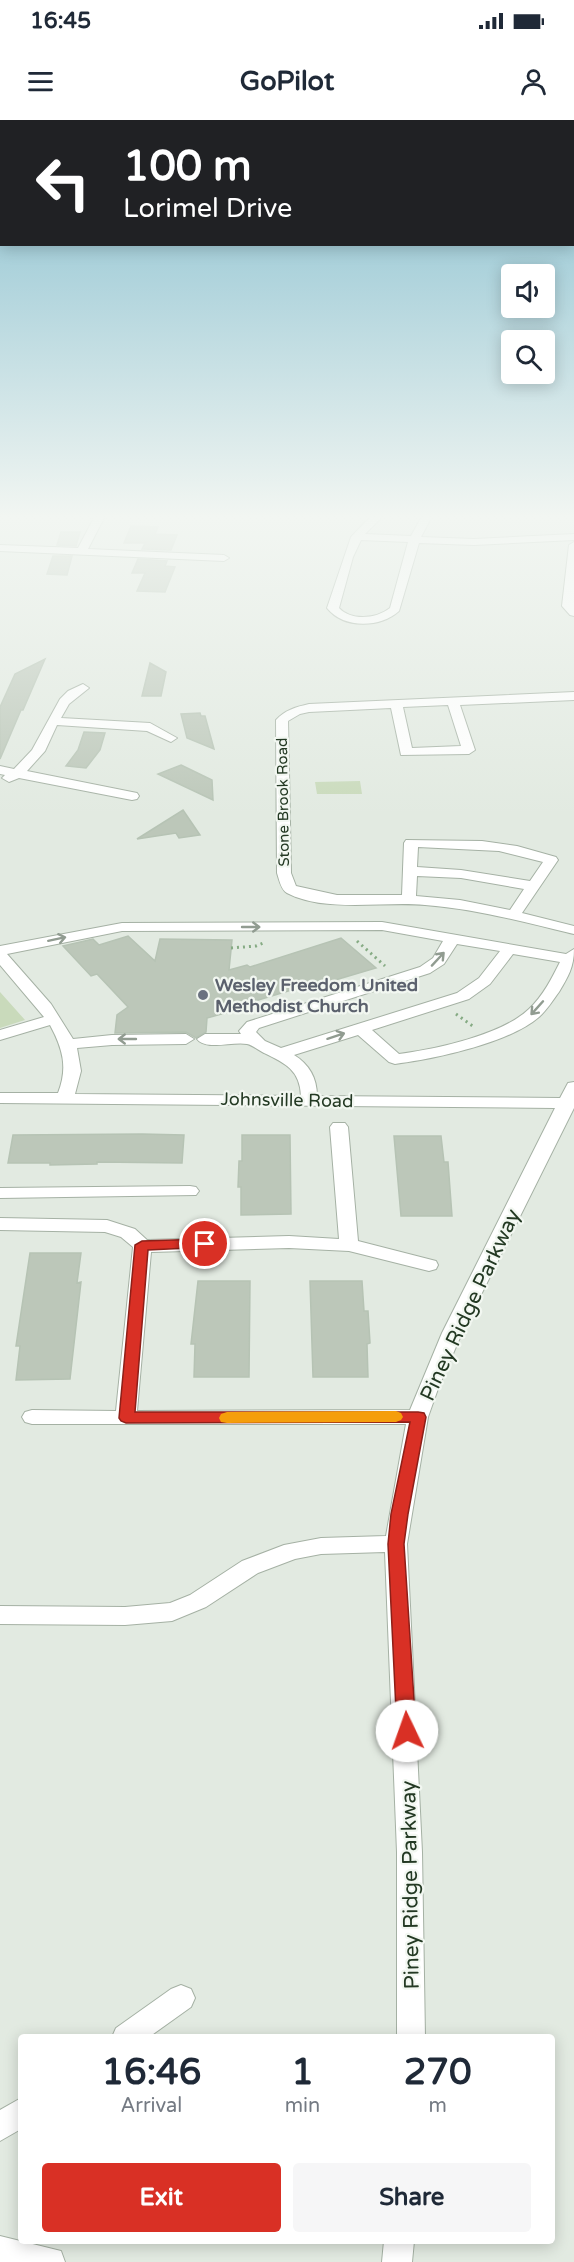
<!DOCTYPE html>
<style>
:root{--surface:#fff;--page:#f6f6f7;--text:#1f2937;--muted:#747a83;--accent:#d93025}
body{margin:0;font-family:"Varela Round",sans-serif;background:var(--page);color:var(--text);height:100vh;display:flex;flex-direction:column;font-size:22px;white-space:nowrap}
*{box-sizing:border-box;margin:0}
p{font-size:20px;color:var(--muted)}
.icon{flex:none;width:33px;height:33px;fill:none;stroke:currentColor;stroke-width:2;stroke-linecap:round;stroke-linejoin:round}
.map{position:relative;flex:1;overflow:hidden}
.details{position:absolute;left:18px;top:1914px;width:537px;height:210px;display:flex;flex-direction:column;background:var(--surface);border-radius:6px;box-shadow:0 3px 15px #0003}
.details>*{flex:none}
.hud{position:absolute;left:0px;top:0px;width:574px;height:126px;box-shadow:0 3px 15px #0003;background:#202124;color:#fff;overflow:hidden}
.controls{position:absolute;left:501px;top:144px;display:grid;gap:12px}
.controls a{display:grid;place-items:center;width:54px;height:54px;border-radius:6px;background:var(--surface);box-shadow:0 3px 15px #0003;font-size:30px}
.pin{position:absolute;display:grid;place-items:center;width:51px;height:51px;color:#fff;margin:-26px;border:3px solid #fff;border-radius:50%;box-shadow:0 2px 6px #0007}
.me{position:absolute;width:66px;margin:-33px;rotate:357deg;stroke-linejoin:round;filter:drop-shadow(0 0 4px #0008)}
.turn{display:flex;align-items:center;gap:21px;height:126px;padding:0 24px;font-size:27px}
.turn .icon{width:78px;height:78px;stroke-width:2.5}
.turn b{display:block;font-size:42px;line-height:51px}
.eta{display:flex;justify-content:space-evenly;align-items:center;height:102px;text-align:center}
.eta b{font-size:36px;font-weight:700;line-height:42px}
.action{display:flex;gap:12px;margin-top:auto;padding:12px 24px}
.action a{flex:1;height:69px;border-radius:6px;background:var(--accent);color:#fff;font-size:24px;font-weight:700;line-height:69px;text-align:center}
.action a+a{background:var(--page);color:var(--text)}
.status{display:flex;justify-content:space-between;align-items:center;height:42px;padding:0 30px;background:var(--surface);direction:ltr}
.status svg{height:16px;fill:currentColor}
header{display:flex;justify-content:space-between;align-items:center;height:78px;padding:0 24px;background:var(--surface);font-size:27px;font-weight:700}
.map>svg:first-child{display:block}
.green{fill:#c9dabb}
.building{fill:#bcc7b9;stroke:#b6c3b4;stroke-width:1.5}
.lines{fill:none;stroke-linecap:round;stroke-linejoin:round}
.minor-casing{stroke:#a5b1a4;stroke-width:2}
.path{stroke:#86ab84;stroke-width:3;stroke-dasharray:2 4;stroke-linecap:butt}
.minor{fill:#fff;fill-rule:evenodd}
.oneway{stroke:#919c91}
.route{fill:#d93025;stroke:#8d1f18;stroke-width:1.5}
.slow{fill:#f59e0b}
.worship-dot{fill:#6b7280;stroke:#f2f7f1;stroke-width:2}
.labels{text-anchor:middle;stroke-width:4.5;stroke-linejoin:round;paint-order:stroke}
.far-street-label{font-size:15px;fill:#233923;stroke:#f2f7f1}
.worship-label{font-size:18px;font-weight:bold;fill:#5b616d;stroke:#f2f7f1;text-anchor:start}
.street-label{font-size:18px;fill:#233923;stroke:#f2f7f1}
.near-street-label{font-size:21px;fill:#233923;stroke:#f2f7f1}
</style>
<div class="status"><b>16:45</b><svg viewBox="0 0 49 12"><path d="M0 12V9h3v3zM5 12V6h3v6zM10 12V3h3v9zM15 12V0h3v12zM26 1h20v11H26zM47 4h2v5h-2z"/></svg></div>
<header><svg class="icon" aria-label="menu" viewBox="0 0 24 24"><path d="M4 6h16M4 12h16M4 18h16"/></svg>GoPilot<svg class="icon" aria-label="person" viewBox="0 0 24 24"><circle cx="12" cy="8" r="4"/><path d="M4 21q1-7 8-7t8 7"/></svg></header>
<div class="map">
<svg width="574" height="2142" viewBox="0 0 574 2142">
<rect width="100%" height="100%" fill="#e2eae1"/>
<path class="green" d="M360,661L362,674H317L315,662Z
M0,872L25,900L0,908Z"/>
<path class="building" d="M131,406L158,407L155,414L177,415L171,430L142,429L145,423H124Z
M61,412H80L76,426L57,425Z
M53,436H72L67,455L47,454Z
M138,439L167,441L165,446L175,447L165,472L137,471L145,453H132Z
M45,539L23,590H21L0,639V587L15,554Z
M150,543L166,552L161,576H142Z
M200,593L201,596H205L214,629L187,618L181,594Z
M84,612L105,613L100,630L86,648L66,646L78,630Z
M181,645L212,660L213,680L158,654Z
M183,690L200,715L179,718L176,713L137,719Z
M128,816L155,841L160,819L232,820L229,850L247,845L250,847L341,818L376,848L322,864L318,862L255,881L258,884L207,898L206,912L196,918L186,912L115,913L117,895L128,887L97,854L91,856L63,826L93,819L99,825Z
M142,1014L184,1015L182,1043L97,1042V1044L50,1045V1043H8L13,1015Z
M242,1015H290L291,1094L241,1095V1067H238L239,1041H242Z
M394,1016H441L444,1042H448L452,1096H401Z
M30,1133H81L77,1163L81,1162L70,1259L16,1260L20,1226H16Z
M198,1161H250L249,1257H194L195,1224H191Z
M310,1161H362L364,1191H368L370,1223L367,1224L368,1257H313Z"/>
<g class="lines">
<defs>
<path id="minor" d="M95,396H105L88,429L224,435L229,438L224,441L0,431V425L78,428Z
M371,396H383L365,414L411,416L422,396H432L421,417L474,419L574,414V420L474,425L419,423L399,491C380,508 344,509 327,488L351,417ZM361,420L408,422L390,488C376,499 351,501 339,488L353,437Z
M574,422V496L570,495L562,486L569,425Z
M83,564L89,568L69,584L61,598L150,603L177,618L171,622L147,611L57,605L45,631L27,651L137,673L139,676L137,679L132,680L19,658L9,662L2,658L5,655L0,654V646L14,649L32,630L60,579L68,571Z
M574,572V580L460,585L475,630L469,634L401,635L391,588L309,592L300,594L288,601L291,753L296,766L337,775H402L404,723L406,720L482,721L517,726L556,737L558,740L522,793L574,806V814C524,802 476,789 425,785C383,781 325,793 287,773C281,770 279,759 277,753L276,600C285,590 296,587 309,584ZM448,585L461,626L412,628L403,587ZM418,727L499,731L543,742L530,761L461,750L417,747ZM417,756L461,758L524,769L510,790L460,780L416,776Z
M382,802L566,834L574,829C574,847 568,857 559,872C553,880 547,890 539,897C509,923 435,939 395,944L389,942L358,915L294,935C309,944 317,958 317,976L560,978L568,963L574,962V988L462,1213L439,1266L428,1297L407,1424L422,1732L425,1917H397V1732L385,1432L321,1434L295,1439L258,1453L206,1487L172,1501L125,1505L0,1504V1486L125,1487L170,1483L190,1475L242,1441L284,1425L321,1418L386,1416L406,1304H32L25,1302L22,1297L25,1292L32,1290L116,1291L133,1127L121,1117L105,1112L0,1110V1098L107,1100L135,1109L147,1120L289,1116L339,1119L330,1007L333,1003H345L348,1007L358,1121L436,1141L438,1145L436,1149L429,1151L349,1131L289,1128L151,1132L137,1291L410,1290L442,1213L555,988L0,983V973H58C68,948 63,929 50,905L0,920V910L44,897L0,845V826L122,803ZM382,810L443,821L433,838L420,847L247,902L239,911L241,914H205L197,919C206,931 233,921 247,924C252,925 258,930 264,933C285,943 300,950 301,976L75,974L81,951L77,928L112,925L186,924L194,919L186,914L112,915L73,919L51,884L7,834L122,811ZM457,824L500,831L479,858L457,873L281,928L265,921L256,912L259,908L430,853L444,844ZM513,834L560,842C552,858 543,876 529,889C502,915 436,929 399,934L372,910L469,879L490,864Z
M190,1066L196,1067L199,1071L196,1075L0,1078V1068Z
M181,1865L191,1869L195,1878L191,1887L149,1917H112L116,1908L171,1869Z
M21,1978V2009L0,2021V1990Z
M0,2116L61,2131L65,2142H0Z
M384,2121H414L412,2142H382Z"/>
</defs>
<use href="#minor" class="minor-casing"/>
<path class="path" d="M357,821L385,846
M231,828L256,826L266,822
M456,894L474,907"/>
<use href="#minor" class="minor"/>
</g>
<defs><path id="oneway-shaft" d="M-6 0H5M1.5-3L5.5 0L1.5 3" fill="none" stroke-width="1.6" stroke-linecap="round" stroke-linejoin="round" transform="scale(1.5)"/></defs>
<g class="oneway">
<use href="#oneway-shaft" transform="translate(251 807)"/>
<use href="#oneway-shaft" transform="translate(57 819) rotate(-12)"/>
<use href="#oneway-shaft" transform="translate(438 839) rotate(-47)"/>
<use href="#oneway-shaft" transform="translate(537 888) rotate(132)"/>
<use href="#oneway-shaft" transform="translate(336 916) rotate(-18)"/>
<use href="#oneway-shaft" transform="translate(127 919) rotate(180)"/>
</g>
<linearGradient id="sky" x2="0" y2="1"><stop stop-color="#83bdce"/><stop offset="0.57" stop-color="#f2f6f2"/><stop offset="1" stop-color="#f2f6f2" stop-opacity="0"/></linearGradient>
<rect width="574" height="696" fill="url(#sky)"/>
<path class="route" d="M205,1119L212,1124L210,1127L148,1130L135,1292H418L424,1293L426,1297L408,1394L404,1424L416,1611L413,1616L407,1619L400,1616L397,1611L388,1424L391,1394L410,1302L126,1303L121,1301L119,1298L135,1125L142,1121Z"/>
<path class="slow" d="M396,1291L401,1293L403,1297L401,1300L396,1302L227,1303L221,1302L219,1298L221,1294L227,1292Z"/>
<circle class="worship-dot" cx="203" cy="875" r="6"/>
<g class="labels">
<g class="far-street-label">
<text transform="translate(283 682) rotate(-91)" y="5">Stone Brook Road</text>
</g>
<g class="worship-label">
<text x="215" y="871">Wesley Freedom United<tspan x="215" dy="21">Methodist Church</tspan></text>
</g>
<g class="street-label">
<text transform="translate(287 980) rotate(1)" y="6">Johnsville Road</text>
</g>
<g class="near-street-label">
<text transform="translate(470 1185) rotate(-65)" y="7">Piney Ridge Parkway</text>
<text transform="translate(410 1765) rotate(-91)" y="7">Piney Ridge Parkway</text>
</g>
</g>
</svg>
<div class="controls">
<a><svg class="icon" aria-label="sound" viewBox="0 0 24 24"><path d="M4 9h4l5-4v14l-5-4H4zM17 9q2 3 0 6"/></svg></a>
<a><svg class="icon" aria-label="search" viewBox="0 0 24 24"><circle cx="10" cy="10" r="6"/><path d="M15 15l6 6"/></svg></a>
</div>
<div class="pin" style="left:205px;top:1124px;background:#d93025"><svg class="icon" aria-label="arrive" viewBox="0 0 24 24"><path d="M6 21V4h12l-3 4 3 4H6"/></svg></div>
<svg class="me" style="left:407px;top:1611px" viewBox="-20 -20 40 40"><circle r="19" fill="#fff"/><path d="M0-13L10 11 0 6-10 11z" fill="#d93025"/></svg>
<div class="hud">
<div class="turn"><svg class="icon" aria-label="left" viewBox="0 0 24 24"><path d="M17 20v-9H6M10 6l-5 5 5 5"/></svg><div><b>100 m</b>Lorimel Drive</div></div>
</div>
<section class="details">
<div class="eta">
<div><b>16:46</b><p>Arrival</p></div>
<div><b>1</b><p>min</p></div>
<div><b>270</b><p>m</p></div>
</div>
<div class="action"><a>Exit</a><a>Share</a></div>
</section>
</div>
